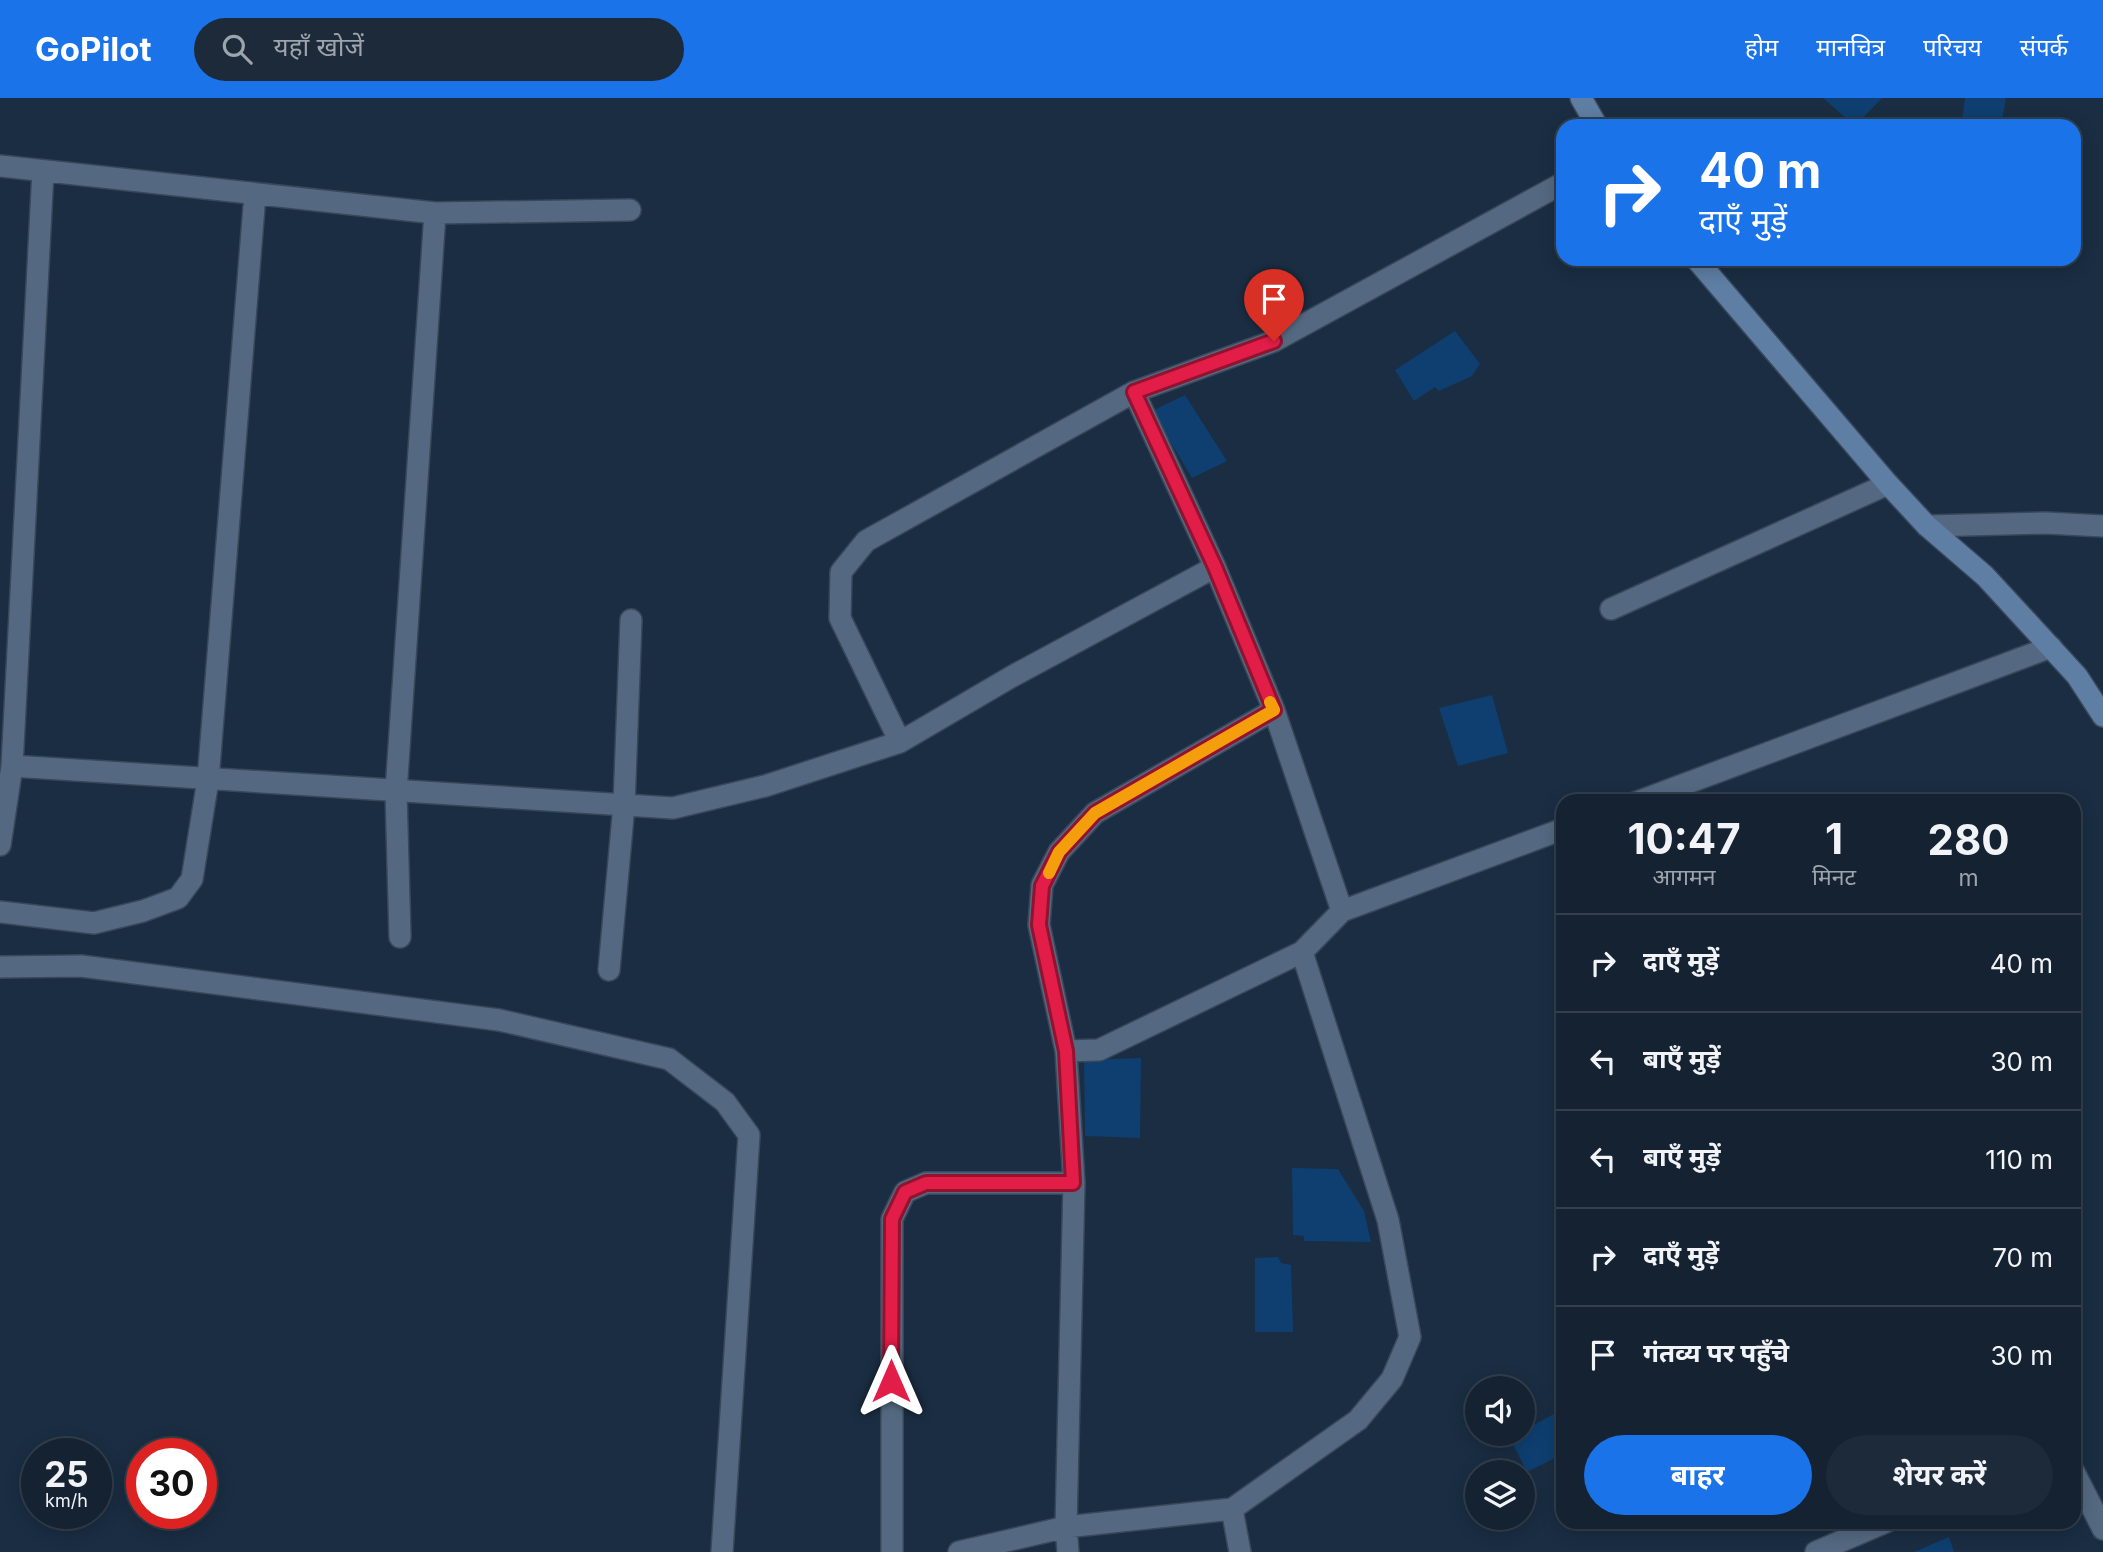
<!DOCTYPE html>
<html lang="hi">
<meta charset="utf-8">
<style>
:root{--surface:#142232;--page:#1d2a3a;--text:#f1f3f6;--muted:#9da4ac;--line:#333f4d;--accent:#1a73e8}
body{margin:0;font-family:Inter,"Noto Sans Devanagari",sans-serif;background:var(--page);color:var(--text);height:100vh;display:flex;flex-direction:column;font-size:26px;white-space:nowrap}
*{box-sizing:border-box;margin:0}
p{font-size:23px;color:var(--muted)}
.icon{flex:none;width:38px;height:38px;fill:none;stroke:currentColor;stroke-width:2;stroke-linecap:round;stroke-linejoin:round}
.map{position:relative;flex:1;overflow:hidden}
.drawer{position:absolute;left:1556px;top:696px;width:525px;height:735px;display:flex;flex-direction:column;background:var(--surface);border-radius:21px;box-shadow:0 4px 18px #0003,0 0 0 2px var(--line)}
.drawer>*{flex:none}
.hud{position:absolute;left:1556px;top:21px;width:525px;height:147px;border-radius:21px;box-shadow:0 4px 18px #0003,0 0 0 2px var(--line);background:#1a73e8;color:#fff;overflow:hidden}
.buttons{position:absolute;left:1465px;top:1278px;display:grid;gap:14px}
.buttons a{display:grid;place-items:center;width:70px;height:70px;border-radius:50%;background:var(--surface);box-shadow:0 4px 18px #0003,0 0 0 2px var(--line);font-size:35px}
.speed{position:absolute;left:21px;top:1340px;display:flex;gap:14px;font-size:35px;font-weight:700;text-align:center}
.speed>*{display:grid;place-content:center;width:91px;height:91px;border-radius:50%;background:var(--surface);box-shadow:0 4px 18px #0003,0 0 0 2px var(--line);line-height:1}
.speed small{font-size:18px;font-weight:400}
.speed .limit{border:10px solid #d22;background:#fff;color:#111}
.pin{position:absolute;display:grid;place-items:center;width:60px;height:60px;color:#fff;margin:-72px -30px;border-radius:50% 50% 50% 0;rotate:-45deg;box-shadow:0 0 7px #0007}
.pin .icon{rotate:45deg}
.me{position:absolute;width:77px;margin:-38px;rotate:0deg;stroke-linejoin:round;filter:drop-shadow(0 0 5px #0008)}
.turn{display:flex;align-items:center;gap:24px;height:147px;padding:0 28px;font-size:32px}
.turn .icon{width:91px;height:91px;stroke-width:2.5}
.turn b{display:block;font-size:49px;line-height:60px}
.eta{display:flex;justify-content:space-evenly;align-items:center;height:119px;text-align:center}
.eta b{font-size:42px;font-weight:700;line-height:49px}
.button{display:flex;gap:14px;margin-top:auto;padding:14px 28px}
.button a{flex:1;height:80px;border-radius:42px;background:var(--accent);color:#fff;font-size:28px;font-weight:700;line-height:80px;text-align:center}
.button a+a{background:var(--page);color:var(--text)}
ul{padding:0;list-style:none}
li{display:flex;align-items:center;gap:21px;height:98px;padding:0 28px;border-top:2px solid var(--line)}
li div{flex:1}
li b{display:block;font-size:26px}
li em{font-style:normal}
header{display:flex;align-items:center;gap:42px;box-sizing:border-box;height:98px;padding:0 35px;background:var(--accent);color:#fff}
header strong{font-size:33px}
nav{display:flex;gap:38px;margin-inline-start:auto;font-size:24px}
.search{width:490px;height:63px;background:var(--page);display:flex;align-items:center;gap:18px;box-sizing:border-box;padding:0 24px;border-radius:38px;color:var(--muted);font-size:26px}
.map>svg:first-child{display:block}
.building{fill:#0e3f70}
.lines{fill:none;stroke-linecap:round;stroke-linejoin:round}
.lane-casing{stroke:#384759;stroke-width:24}
.street-casing{stroke:#384759;stroke-width:24}
.secondary-casing{stroke:#384759;stroke-width:24}
.lane{stroke:#546981;stroke-width:21}
.street{stroke:#546981;stroke-width:21}
.secondary{stroke:#5e7ea3;stroke-width:21}
.route-casing{stroke:#92132f;stroke-width:18}
.route{stroke:#e11d48;stroke-width:12}
.slow{stroke:#f59e0b;stroke-width:12}
</style>
<header>
<strong>GoPilot</strong>
<div class="search"><svg class="icon" aria-label="search" viewBox="0 0 24 24"><circle cx="10" cy="10" r="6"/><path d="M15 15l6 6"/></svg>यहाँ खोजें</div>
<nav><a>होम</a><a>मानचित्र</a><a>परिचय</a><a>संपर्क</a></nav>
</header>
<div class="map">
<svg width="2103" height="1454" viewBox="0 0 2103 1454">
<rect width="100%" height="100%" fill="#1a2d42"/>
<path class="building" d="M1823,0H1882L1855,28Z
M1965,0H2006L2001,28L1962,22Z
M1455,233L1480,266L1472,278L1439,293L1435,289L1414,303L1395,272Z
M1185,297L1227,363L1192,380L1152,313Z
M1492,597L1508,655L1458,668L1439,610Z
M1141,960L1140,1040L1085,1038L1084,962Z
M1292,1070L1338,1071L1364,1113L1371,1144L1304,1143V1138L1293,1137Z
M1278,1159L1281,1165L1291,1167L1293,1234H1255V1160Z
M1563,1311V1356L1527,1374L1510,1340Z
M1949,1439L1954,1454H1914Z"/>
<g class="lines">
<defs>
<path id="lane" d="M0,869L81,868L499,922L669,961L725,1004L749,1037L722,1454"/>
<path id="street" d="M0,68L435,115L630,112
M1134,294L1215,469L1274,612L1342,813
M1927,428L2046,425L2103,428
M1611,511L1888,386
M900,644L840,520L841,474L866,443L1134,294L1274,243L1563,85
M12,668L673,710L765,688L900,644L1011,579L1215,469
M1637,704L2051,549
M0,747L12,668L43,73
M0,814L94,825L143,813L178,800L192,781L208,682L255,96
M400,839L396,694L435,115
M609,872L624,707L631,522
M1066,953L1039,827L1042,787L1059,754L1095,715L1274,612
M2074,1374L2103,1431
M1232,1411L1358,1322L1392,1281L1410,1239L1388,1122L1302,854
M892,1454V1121L905,1094L926,1085H1074
M959,1454L1066,1429L1232,1411L1240,1454
M1068,1454L1066,1429L1074,1085L1066,953L1099,952L1302,854L1342,813L1563,731
M1816,1454L1886,1424"/>
<path id="secondary" d="M1581,0L1597,28
M1696,161L1888,386L1927,428L1985,478L2077,578L2103,618"/>
</defs>
<use href="#lane" class="lane-casing"/>
<use href="#street" class="street-casing"/>
<use href="#secondary" class="secondary-casing"/>
<use href="#lane" class="lane"/>
<use href="#street" class="street"/>
<use href="#secondary" class="secondary"/>
</g>
<g class="lines">
<defs>
<path id="route" d="M891,1283L892,1121L905,1094L926,1085H1073L1066,953L1039,827L1042,788L1059,754L1095,715L1274,612L1215,469L1134,294L1274,243"/>
</defs>
<use href="#route" class="route-casing"/>
<use href="#route" class="route"/>
<path class="slow" d="M1049,775L1059,754L1095,715L1274,612L1270,604"/>
</g>
</svg>
<div class="buttons">
<a><svg class="icon" aria-label="sound" viewBox="0 0 24 24"><path d="M4 9h4l5-4v14l-5-4H4zM17 9q2 3 0 6"/></svg></a>
<a><svg class="icon" aria-label="layers" viewBox="0 0 24 24"><path d="M12 4l9 5-9 5-9-5zM3 14l9 5 9-5"/></svg></a>
</div>
<div class="speed"><div>25<small>km/h</small></div><div class="limit">30</div></div>
<div class="pin" style="left:1274px;top:243px;background:#d93025"><svg class="icon" aria-label="arrive" viewBox="0 0 24 24"><path d="M6 21V4h12l-3 4 3 4H6"/></svg></div>
<svg class="me" style="left:891px;top:1283px" viewBox="-20 -20 40 40"><path d="M0-17L14 15 0 8-14 15z" fill="#e11d48" stroke="#fff" stroke-width="4"/></svg>
<div class="hud">
<div class="turn"><svg class="icon" aria-label="right" viewBox="0 0 24 24"><path d="M7 20v-9h11M14 6l5 5-5 5"/></svg><div><b>40 m</b>दाएँ मुड़ें</div></div>
</div>
<section class="drawer">
<div class="eta">
<div><b>10:47</b><p>आगमन</p></div>
<div><b>1</b><p>मिनट</p></div>
<div><b>280</b><p>m</p></div>
</div>
<ul>
<li><svg class="icon" aria-label="right" viewBox="0 0 24 24"><path d="M7 20v-9h11M14 6l5 5-5 5"/></svg><div><b>दाएँ मुड़ें</b></div><em>40 m</em></li>
<li><svg class="icon" aria-label="left" viewBox="0 0 24 24"><path d="M17 20v-9H6M10 6l-5 5 5 5"/></svg><div><b>बाएँ मुड़ें</b></div><em>30 m</em></li>
<li><svg class="icon" aria-label="left" viewBox="0 0 24 24"><path d="M17 20v-9H6M10 6l-5 5 5 5"/></svg><div><b>बाएँ मुड़ें</b></div><em>110 m</em></li>
<li><svg class="icon" aria-label="right" viewBox="0 0 24 24"><path d="M7 20v-9h11M14 6l5 5-5 5"/></svg><div><b>दाएँ मुड़ें</b></div><em>70 m</em></li>
<li><svg class="icon" aria-label="arrive" viewBox="0 0 24 24"><path d="M6 21V4h12l-3 4 3 4H6"/></svg><div><b>गंतव्य पर पहुँचे</b></div><em>30 m</em></li>
</ul>
<div class="button"><a>बाहर</a><a>शेयर करें</a></div>
</section>
</div>
